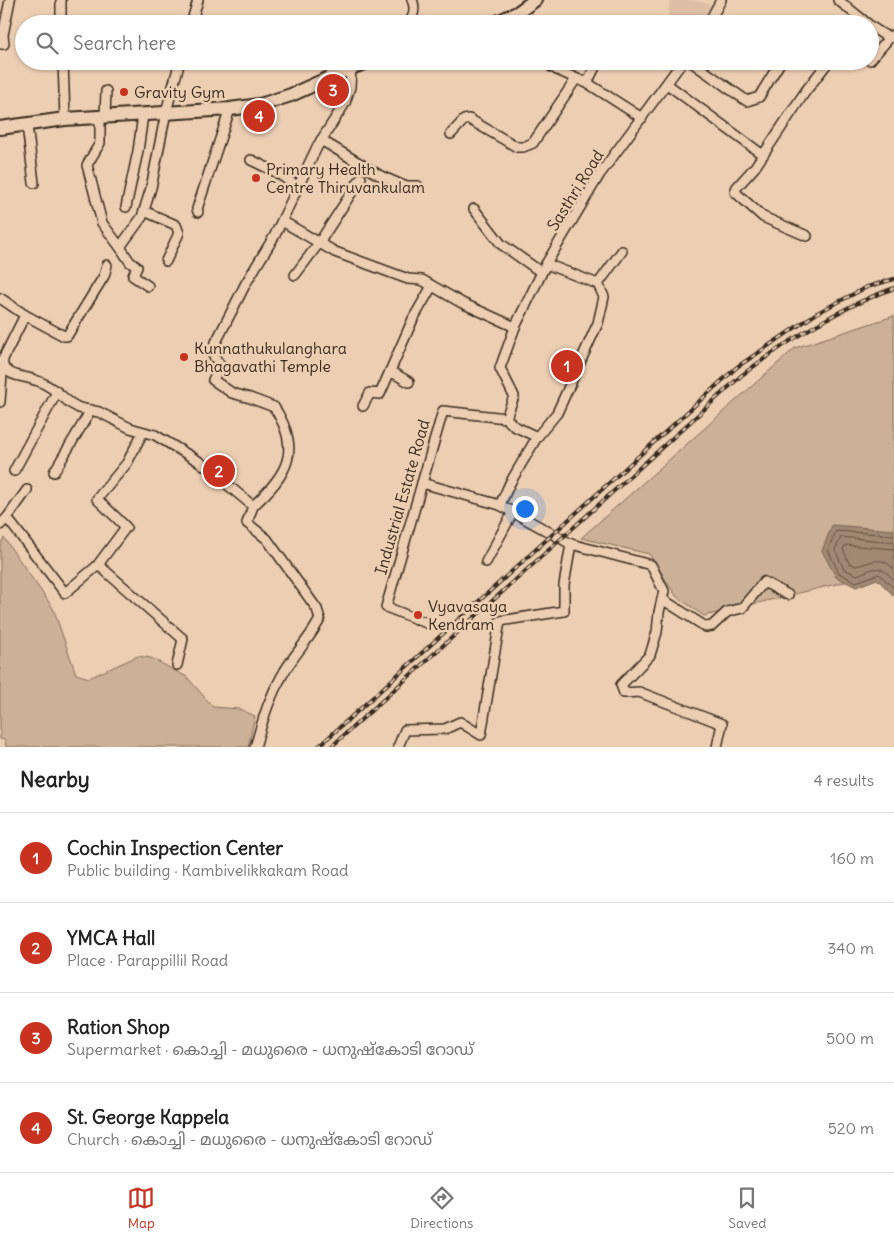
<!DOCTYPE html>
<html lang="en">
<head>
<meta charset="utf-8">
<style>
  :root { --surface:#fff; --page:#f2f2f2; --text:#222; --muted:#767676; --line:#e0e0e0; --accent:#c8321e }
  body { margin:0; font-family:Delius,"Noto Sans Malayalam",sans-serif; background:var(--page); color:var(--text) }
  .you { position:absolute; left:524px; top:508px; width:18px; height:18px; margin:-12px; border:4px solid #fff; border-radius:50%; background:#1a73e8; box-shadow:0 0 0 8px #1a73e833 }
  .badge { display:grid; place-items:center; width:32px; height:32px; border-radius:50%; background:var(--accent); color:#fff; font-size:16px; font-weight:700 }
  .pin { position:absolute; translate:-50% -50%; border:2px solid #fff; box-shadow:0 1px 5px #0006 }
  .list { margin:0; padding:0; list-style:none }
  h2 { display:flex; justify-content:space-between; align-items:center; height:65px; margin:0; padding:0 20px; font-size:21px }
  h2 small { font-size:16px; font-weight:400; color:var(--muted) }
  .list li { display:grid; grid-template-columns:32px 1fr auto; gap:15px; align-items:center; box-sizing:border-box; height:90px; padding:0 20px; border-top:1px solid var(--line) }
  .list b { display:block; font-size:19px; white-space:nowrap }
  .list p { margin:0; font-size:16px; white-space:nowrap; color:var(--muted) }
  .list em { font-size:16px; font-style:normal; color:var(--muted) }
  .icon { flex:none; width:28px; height:28px; fill:none; stroke:currentColor; stroke-width:2; stroke-linecap:round; stroke-linejoin:round }
  .map { position:relative; flex:none; width:894px; height:747px; overflow:hidden }
  .search { position:absolute; background:var(--surface); box-shadow:0 1px 4px #0004; left:15px; right:15px; top:15px; height:55px; display:flex; align-items:center; gap:12px; box-sizing:border-box; padding:0 18px; border-radius:28px; color:var(--muted); font-size:19px }
  .sheet { height:425px; background:var(--surface) }
  nav { display:flex; justify-content:space-around; align-items:center; box-sizing:border-box; height:70px; border-top:1px solid var(--line); background:var(--surface); font-size:14px; color:var(--muted) }
  nav a { display:grid; justify-items:center; gap:2px }
  nav .on { color:var(--accent) }
  .map>svg:first-child { display:block }
  .built { fill:#dcbfa4 }
  .green { fill:#ccb097; stroke:#846d5a }
  .water { fill:#a08873; stroke:#786251 }
  .lines { fill:none; stroke-linecap:round; stroke-linejoin:round }
  .shore { stroke:#635040; stroke-width:1 }
  .minor-casing { stroke:#3b2a1e; stroke-width:12 }
  .highway-casing { stroke:#3b2a1e; stroke-width:16 }
  .minor { stroke:#ecceb2; stroke-width:9 }
  .highway { stroke:#ecceb2; stroke-width:12 }
  .rail-casing { stroke:#3b2a1e; stroke-width:4 }
  .rail { stroke:#ecceb2; stroke-width:2; stroke-dasharray:5.5; stroke-linecap:butt }
  .poi-dot { fill:#c8321e; stroke:#ecceb2; stroke-width:2 }
  .labels { text-anchor:middle; dominant-baseline:central; stroke-width:5; stroke-linejoin:round; paint-order:stroke }
  .poi-label { font-size:16px; fill:#3b2a1e; stroke:#ecceb2; text-anchor:start }
  .street-label { font-size:16px; fill:#3b2a1e; stroke:#ecceb2 }
</style>
</head>
<body>
<div class="map">
<svg width="894" height="747" viewBox="0 0 894 747">
  <rect width="100%" height="100%" fill="#ecceb2"/>
  <filter id="ink" filterUnits="userSpaceOnUse"><feTurbulence type="fractalNoise" baseFrequency=".02" numOctaves="2"/><feDisplacementMap in="SourceGraphic" scale="10" xChannelSelector="R" yChannelSelector="G"/><feConvolveMatrix kernelMatrix="1 2 1 2 8 2 1 2 1" color-interpolation-filters="sRGB"/></filter>
  <g filter="url(#ink)">
    <!-- built -->
    <polygon class="built" points="670,0 691,0 716,5 705,23 668,18"/>
    <!-- green -->
    <g class="green">
      <polygon points="894,316 894,570 704,616 676,596 649,554 581,538 795,348"/>
      <polygon points="4,538 53,608 76,674 89,678 138,656 151,658 187,677 213,707 239,709 255,716 248,747 6,747 5,740 0,739 0,545"/>
    </g>
    <!-- water -->
    <polygon class="water" points="832,525 894,530 894,596 877,579 856,587 836,577 822,551"/>
    <g class="lines">
      <!-- shore -->
      <g class="shore">
        <polyline points="894,535 836,531 828,550 839,573 856,582 879,574 894,588"/>
        <path d="M894 542 841 537 835 550 844 569 857 575C876 568 878 563 894 580"/>
        <path d="M894 549 846 545 843 549 849 563 856 566C872 563 879 554 894 569"/>
      </g>
      <!-- minor casing -->
      <g class="minor-casing">
        <g id="minor">
          <polyline points="61,0 61,24"/>
          <polyline points="838,0 868,24"/>
          <polyline points="711,19 722,24"/>
          <polyline points="191,24 198,0"/>
          <path d="M409 24C413 17 416 7 412 0"/>
          <polyline points="708,24 721,0"/>
          <polyline points="870,26 884,35 891,37 894,34"/>
          <polyline points="0,44 4,44 3,35 10,0"/>
          <polyline points="870,60 890,37"/>
          <polyline points="63,61 65,119"/>
          <polyline points="542,61 557,70 589,84 642,118"/>
          <polyline points="690,61 747,101 759,97 781,61"/>
          <polyline points="587,83 598,61"/>
          <polyline points="667,84 763,155"/>
          <polyline points="100,117 100,143 87,165 102,223 120,247 142,217 151,188 166,112 180,61"/>
          <polyline points="105,117 106,91"/>
          <polyline points="27,125 34,183"/>
          <polyline points="451,134 464,120 469,119 517,147 523,147 533,143 576,79"/>
          <polyline points="321,140 379,175 404,186 418,186"/>
          <polyline points="251,160 276,172 298,187"/>
          <polyline points="126,207 138,151 143,115"/>
          <polyline points="474,209 501,244 541,272"/>
          <polyline points="144,211 176,225 179,233 166,261"/>
          <polyline points="198,212 197,209 230,109"/>
          <polyline points="282,221 335,252 408,279 422,280 462,303 515,327 500,368 514,396 506,418 514,426 537,437"/>
          <polyline points="807,236 763,217 735,192 737,187 755,167 805,92 829,61"/>
          <polyline points="120,247 130,262 137,267 133,276 148,286"/>
          <polyline points="546,264 598,284 604,297 598,323 557,413 537,437 510,483 500,505 571,544 651,565 664,591 659,612 657,632 650,655 621,685 624,693 639,692 722,724 717,747"/>
          <polyline points="295,275 319,243 361,178"/>
          <polyline points="598,284 622,251"/>
          <polyline points="0,298 25,315 3,359 0,402"/>
          <polyline points="25,315 64,336 67,336 104,276 107,265"/>
          <polyline points="515,327 546,264 600,174 683,61"/>
          <path d="M1 365C15 379 18 374 35 380 43 382 50 387 57 392"/>
          <polyline points="390,371 409,382"/>
          <polyline points="363,406 370,393 380,394 413,319 432,286"/>
          <path d="M14 471 57 392 70 403 79 408 99 412 130 428 155 435 200 462 253 506 247 523 267 539 317 609 320 619C310 639 294 654 283 674 268 699 263 720 255 747"/>
          <polyline points="54,472 91,410"/>
          <polyline points="422,483 500,505"/>
          <path d="M253 506C288 474 302 450 274 407L250 398 232 393 213 380 220 365 211 352 246 283 275 235 317 147 345 103 350 87 351 68"/>
          <polyline points="7,518 65,593 97,566 102,568 183,639 177,665"/>
          <polyline points="0,525 7,518 27,490"/>
          <polyline points="486,562 513,512"/>
          <polyline points="97,566 126,527 97,499 127,463 143,432"/>
          <polyline points="662,599 706,627 712,626 727,612 742,608 764,582 788,595"/>
          <polyline points="429,624 386,607 443,411 506,418"/>
          <polyline points="398,747 405,730 445,729 460,722 481,735 500,621 564,611 564,585 571,544"/>
        </g>
      </g>
      <!-- highway casing -->
      <g class="highway-casing">
        <g id="highway">
          <polyline points="493,24 517,13 535,0"/>
          <polyline points="0,128 65,119 230,109 260,105 291,95 351,68 370,61"/>
        </g>
      </g>
      <!-- minor -->
      <use href="#minor" class="minor"/>
      <!-- highway -->
      <use href="#highway" class="highway"/>
      <!-- rail casing -->
      <g class="rail-casing">
        <g id="rail">
          <polyline points="318,747 737,367 817,313 867,287 894,279"/>
          <path d="M331 747 742 375C790 339 837 309 894 288"/>
        </g>
      </g>
      <!-- rail -->
      <use href="#rail" class="rail"/>
    </g>
  </g>
  <!-- markers -->
  <g class="poi-dot">
    <circle cx="124" cy="92" r="5"/>
    <circle cx="256" cy="178" r="5"/>
    <circle cx="184" cy="357" r="5"/>
    <circle cx="418" cy="615" r="5"/>
  </g>
  <g class="labels">
    <!-- poi labels -->
    <g class="poi-label">
      <text x="134" y="92">Gravity Gym</text>
      <text x="266" y="169">Primary Health<tspan x="266" dy="18">Centre Thiruvankulam</tspan></text>
      <text x="194" y="348">Kunnathukulanghara<tspan x="194" dy="18">Bhagavathi Temple</tspan></text>
      <text x="428" y="606">Vyavasaya<tspan x="428" dy="18">Kendram</tspan></text>
    </g>
    <!-- street labels -->
    <g class="street-label">
      <text transform="translate(575 190) rotate(-58)">Sasthri Road</text>
      <text transform="translate(402 497) rotate(-74)">Industrial Estate Road</text>
    </g>
  </g>
</svg>
<div class="you"></div>
<div class="pin badge" style="left:567px;top:366px">1</div>
<div class="pin badge" style="left:219px;top:471px">2</div>
<div class="pin badge" style="left:333px;top:90px">3</div>
<div class="pin badge" style="left:259px;top:116px">4</div>
<div class="search"><svg class="icon" aria-label="search" viewBox="0 0 24 24"><circle cx="10" cy="10" r="6"/><path d="M15 15l6 6"/></svg>Search here</div>
</div>
<section class="sheet">
<h2>Nearby<small>4 results</small></h2>
<ul class="list">
<li><span class="badge">1</span><div><b>Cochin Inspection Center</b><p>Public building · Kambivelikkakam Road</p></div><em>160 m</em></li>
<li><span class="badge">2</span><div><b>YMCA Hall</b><p>Place · Parappillil Road</p></div><em>340 m</em></li>
<li><span class="badge">3</span><div><b>Ration Shop</b><p>Supermarket · കൊച്ചി - മധുരൈ - ധനുഷ്‌കോടി റോഡ്</p></div><em>500 m</em></li>
<li><span class="badge">4</span><div><b>St. George Kappela</b><p>Church · കൊച്ചി - മധുരൈ - ധനുഷ്‌കോടി റോഡ്</p></div><em>520 m</em></li>
</ul>
</section>
<nav>
<a class="on"><svg class="icon" aria-label="map" viewBox="0 0 24 24"><path d="M3 6l6-2 6 2 6-2v14l-6 2-6-2-6 2zM9 4v14M15 6v14"/></svg>Map</a>
<a><svg class="icon" aria-label="directions" viewBox="0 0 24 24"><path d="M12 3l9 9-9 9-9-9zM9 14v-3h6M13 9l2 2-2 2"/></svg>Directions</a>
<a><svg class="icon" aria-label="saved" viewBox="0 0 24 24"><path d="M7 4h10v16l-5-4-5 4z"/></svg>Saved</a>
</nav>
</body>
</html>
